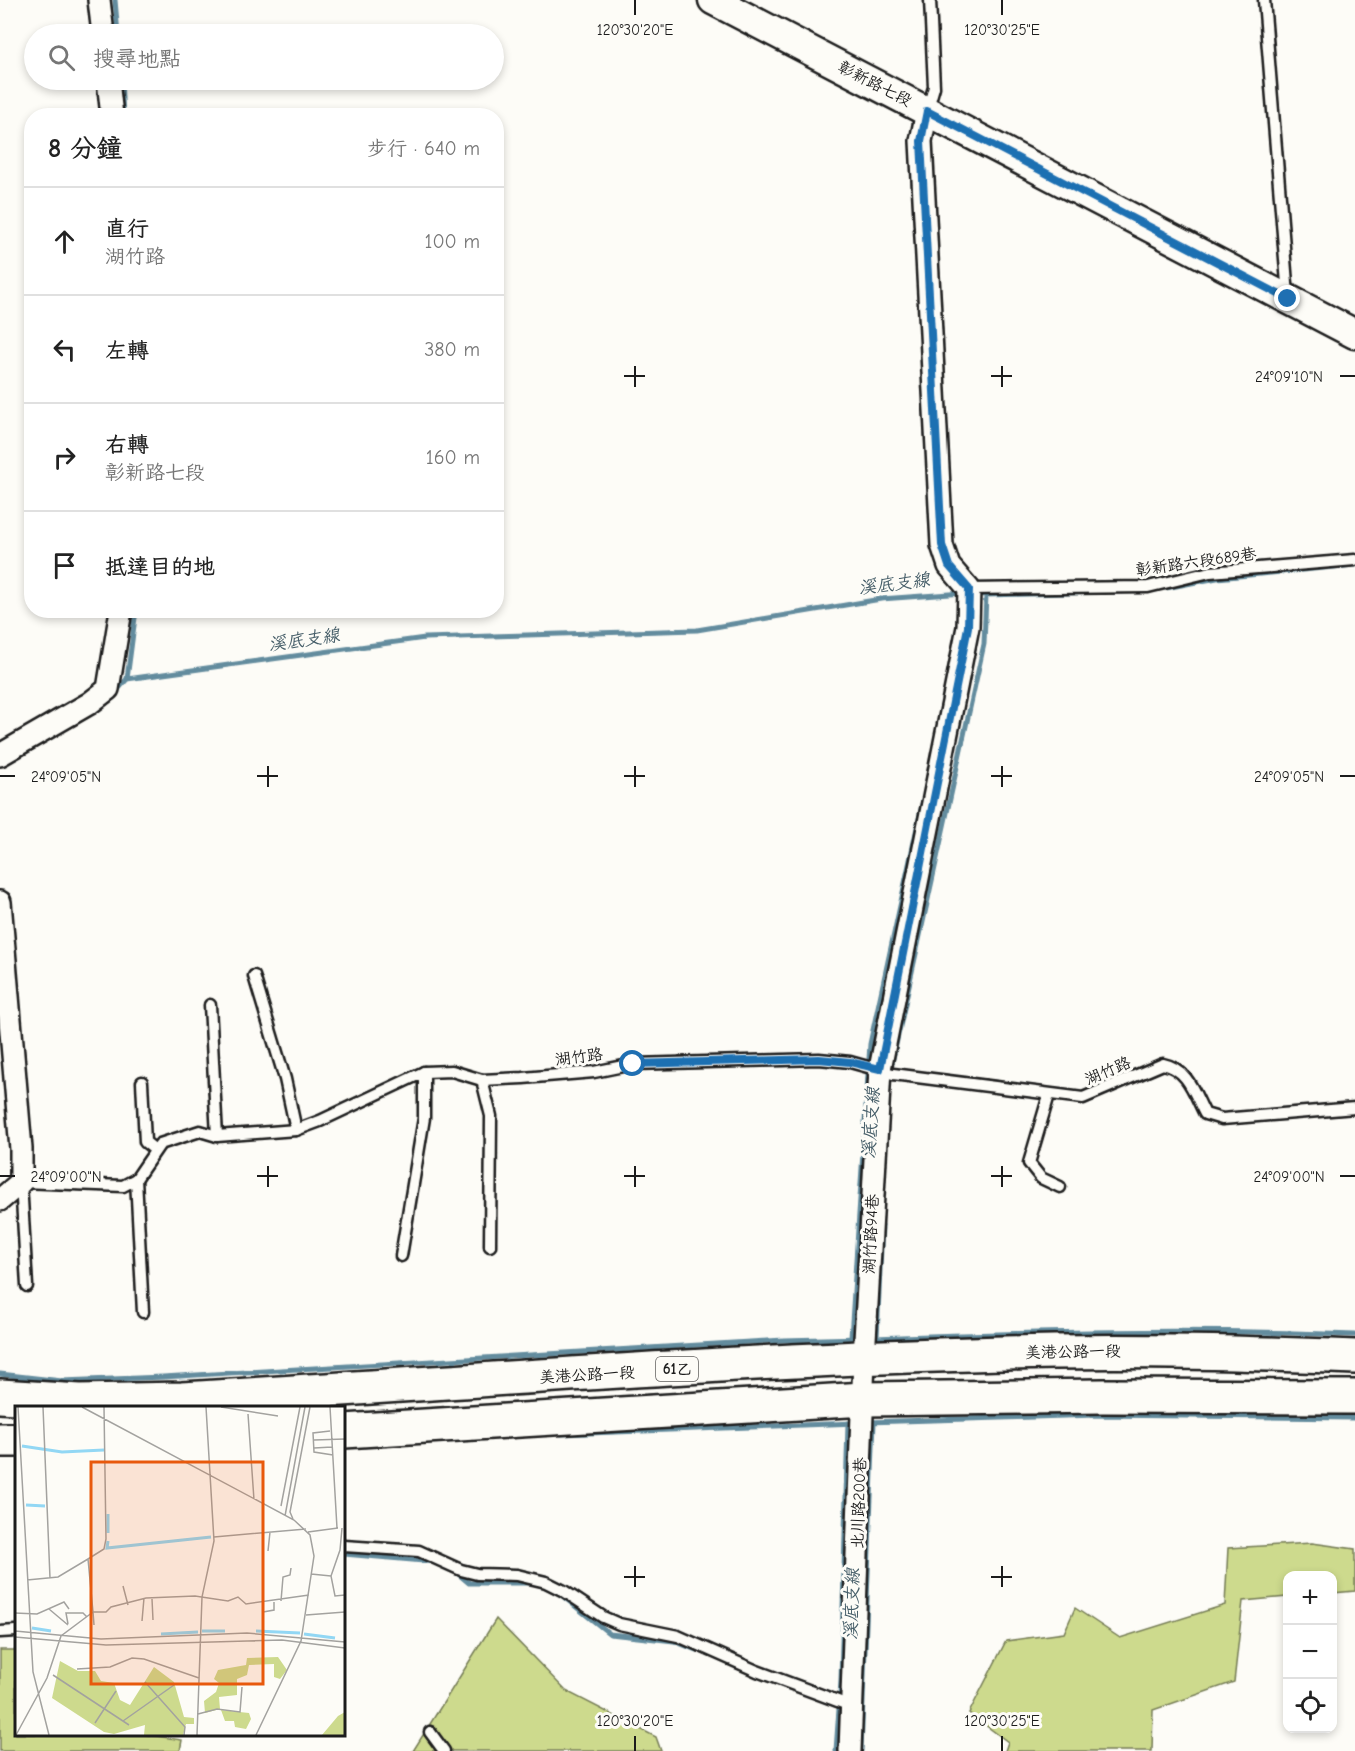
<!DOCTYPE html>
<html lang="zh-TW">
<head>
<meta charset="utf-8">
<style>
  :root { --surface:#fff; --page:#f6f6f6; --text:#222; --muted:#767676; --line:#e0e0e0 }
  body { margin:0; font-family:"Comic Neue","LXGW WenKai TC",sans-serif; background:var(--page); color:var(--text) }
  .controls { position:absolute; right:18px; bottom:18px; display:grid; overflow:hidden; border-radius:12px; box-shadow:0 3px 9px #0003 }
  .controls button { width:54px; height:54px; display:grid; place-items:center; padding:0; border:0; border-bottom:2px solid var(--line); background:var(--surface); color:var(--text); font:30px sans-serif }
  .stop { position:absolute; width:18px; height:18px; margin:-14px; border:4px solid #1f6fb2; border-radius:50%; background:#fff }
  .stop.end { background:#1f6fb2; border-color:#fff; box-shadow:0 2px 6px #0008 }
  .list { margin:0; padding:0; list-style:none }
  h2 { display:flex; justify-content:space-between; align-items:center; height:78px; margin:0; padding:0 24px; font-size:26px }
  h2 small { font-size:20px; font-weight:400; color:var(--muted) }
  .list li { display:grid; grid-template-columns:39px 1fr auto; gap:18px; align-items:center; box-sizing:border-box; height:108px; padding:0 24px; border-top:2px solid var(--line) }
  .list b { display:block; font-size:22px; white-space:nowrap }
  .list p { margin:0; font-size:20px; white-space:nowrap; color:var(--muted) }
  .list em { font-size:20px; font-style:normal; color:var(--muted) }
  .icon { flex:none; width:33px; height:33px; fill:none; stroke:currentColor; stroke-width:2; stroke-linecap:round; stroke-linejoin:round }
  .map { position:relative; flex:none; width:1355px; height:1751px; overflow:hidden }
  .search { position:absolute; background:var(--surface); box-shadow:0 3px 9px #0003; left:24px; top:24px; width:480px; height:66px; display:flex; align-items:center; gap:15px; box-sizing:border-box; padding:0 21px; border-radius:33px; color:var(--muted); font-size:22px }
  .panel { position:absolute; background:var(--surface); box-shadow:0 3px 9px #0003; left:24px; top:108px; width:480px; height:510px; border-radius:24px }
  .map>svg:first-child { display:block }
  .green { fill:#cdda8d; stroke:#747b54; stroke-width:1.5 }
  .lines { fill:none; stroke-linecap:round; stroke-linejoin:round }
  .stream { stroke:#638c9e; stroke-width:5 }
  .lane-casing { stroke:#1c1c1c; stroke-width:15 }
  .street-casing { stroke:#1c1c1c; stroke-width:26 }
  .secondary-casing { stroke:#1c1c1c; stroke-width:33 }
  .primary-casing { stroke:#1c1c1c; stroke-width:38 }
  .lane { stroke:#fdfcf7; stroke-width:10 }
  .street { stroke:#fdfcf7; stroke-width:21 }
  .secondary { stroke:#fdfcf7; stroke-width:28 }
  .primary { stroke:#fdfcf7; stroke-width:33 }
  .route { stroke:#1f6fb2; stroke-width:8 }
  .ticks { fill:none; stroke:#1c1c1c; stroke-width:2 }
  .labels { text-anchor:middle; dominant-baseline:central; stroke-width:6; stroke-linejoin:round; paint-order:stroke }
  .shield { fill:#fdfcf7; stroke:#605f5e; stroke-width:1.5 }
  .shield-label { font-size:15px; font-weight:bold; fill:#1c1c1c }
  .street-label { font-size:16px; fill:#1c1c1c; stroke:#fdfcf7 }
  .water-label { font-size:18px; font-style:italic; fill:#455d68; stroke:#fdfcf7 }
  .inset-river { fill:none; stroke:#92d7f4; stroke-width:3 }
  .inset-road { fill:none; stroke:#a3a29f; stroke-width:1.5 }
  .view { fill:#e8590c; fill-opacity:0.15; stroke:#e8590c; stroke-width:3 }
  .inset-edge { fill:none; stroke:#1c1c1c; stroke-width:3 }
  .ticks-label { font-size:15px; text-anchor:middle; fill:#1c1c1c; stroke:#fdfcf7; stroke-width:6; stroke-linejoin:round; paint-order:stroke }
</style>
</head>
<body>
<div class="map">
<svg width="1355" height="1751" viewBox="0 0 1355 1751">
  <rect width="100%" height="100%" fill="#fdfcf7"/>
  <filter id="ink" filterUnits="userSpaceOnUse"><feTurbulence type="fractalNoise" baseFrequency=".0167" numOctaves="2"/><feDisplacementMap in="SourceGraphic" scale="12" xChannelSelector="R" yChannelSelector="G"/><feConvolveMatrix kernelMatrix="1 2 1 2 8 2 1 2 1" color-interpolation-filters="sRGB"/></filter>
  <g filter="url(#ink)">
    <!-- green -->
    <g class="green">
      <polygon points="1312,1543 1355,1549 1355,1591 1333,1593 1332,1576 1288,1576 1287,1597 1243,1601 1234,1682 1153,1710 1152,1751 1005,1751 1008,1742 969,1713 1006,1641 1064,1633 1075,1608 1120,1638 1225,1605 1228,1548"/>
      <polygon points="496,1619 566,1691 656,1737 661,1751 413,1751"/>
      <polygon points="0,1650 16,1650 16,1734 144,1734 182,1740 180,1751 0,1751"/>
    </g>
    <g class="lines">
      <!-- stream -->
      <g class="stream">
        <polyline points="115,0 118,34"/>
        <polyline points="121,80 123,116"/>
        <polyline points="1166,588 1217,578 1355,565"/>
        <polyline points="986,595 1145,591"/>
        <polyline points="136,610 127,679 425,638 697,630 881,599 964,593"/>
        <polyline points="115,693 127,679"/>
        <polyline points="890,1072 984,644 986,595 973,594"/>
        <polyline points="877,1337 882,1225"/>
        <polyline points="851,1338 870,1044 923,800"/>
        <path d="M874 1338C1034 1332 1195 1328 1355 1335"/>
        <polyline points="0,1374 62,1381 163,1377 784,1340 862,1338"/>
        <polyline points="867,1422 1097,1415 1355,1418"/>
        <polyline points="561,1434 857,1423"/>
        <polyline points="344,1554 435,1562"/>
        <polyline points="456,1572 469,1583 535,1583"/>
        <polyline points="560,1594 610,1634 674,1641 696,1650"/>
        <polyline points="836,1751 841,1681 848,1423"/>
        <polyline points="861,1751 874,1422"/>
      </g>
      <!-- lane casing -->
      <g class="lane-casing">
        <g id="lane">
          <polyline points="1264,0 1288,296"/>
          <polyline points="927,111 934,87 930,0"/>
          <polyline points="969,589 1148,587 1210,572 1355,560"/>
          <polyline points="254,976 285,1079 296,1130"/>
          <polyline points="210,1005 217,1136"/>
          <polyline points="482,1080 491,1116 490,1246"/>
          <polyline points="142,1082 145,1142 155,1150"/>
          <polyline points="1049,1095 1029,1163 1041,1178 1060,1187"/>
          <polyline points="136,1179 143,1312"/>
          <polyline points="401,1256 424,1118 424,1072"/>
          <path d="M27 1286 21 1182 123 1186 136 1179 160 1144 200 1131 217 1136 296 1130 320 1121 424 1072 452 1071 482 1080 523 1078 594 1072 633 1064 819 1059 850 1062 893 1074 1083 1098 1163 1064C1188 1069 1194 1093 1205 1114L1222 1119 1355 1108"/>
          <polyline points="344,1546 419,1551 461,1570 477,1574 517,1575 546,1582 564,1591 603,1617 619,1624 678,1636 757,1671 851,1706"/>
          <polyline points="0,1632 16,1631"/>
          <polyline points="430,1732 444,1751"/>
        </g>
      </g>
      <!-- street casing -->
      <g class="street-casing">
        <g id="street">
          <polyline points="99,0 103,34"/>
          <polyline points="108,80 112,116"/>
          <polyline points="0,755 90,703 108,689 121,610"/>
          <polyline points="0,902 21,1149 21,1182 0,1200"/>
          <polyline points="850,1751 864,1358 880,1069 968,627 969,589 949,566 942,545 921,141 927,111"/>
        </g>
      </g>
      <!-- secondary casing -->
      <g class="secondary-casing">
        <polyline id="secondary" points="713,0 1355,334"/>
      </g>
      <!-- primary casing -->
      <g class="primary-casing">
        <g id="primary">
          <path d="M0 1396 80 1401 182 1399C473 1382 763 1357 1054 1352 1155 1350 1255 1353 1355 1357"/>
          <polyline points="344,1431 864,1399 1103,1396 1355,1397"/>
          <polyline points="0,1440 16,1440"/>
        </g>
      </g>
      <!-- lane -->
      <use href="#lane" class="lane"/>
      <!-- street -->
      <use href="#street" class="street"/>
      <!-- secondary -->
      <use href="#secondary" class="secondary"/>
      <!-- primary -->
      <use href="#primary" class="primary"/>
    </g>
  </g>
  <g class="lines" filter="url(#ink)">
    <!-- route -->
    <polyline class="route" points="633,1064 819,1059 850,1062 880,1069 968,627 969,589 949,566 942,545 921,141 927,111 1288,299"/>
  </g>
  <!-- ticks -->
  <path class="ticks" d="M635 0V15M1002 0V15M635 366V387M1002 366V387M624 376H645M991 376H1012M1340 376H1355M268 766V787M635 766V787M1002 766V787M0 776H15M257 776H278M624 776H645M991 776H1012M1340 776H1355M268 1166V1187M635 1166V1187M1002 1166V1187M0 1176H15M257 1176H278M624 1176H645M991 1176H1012M1340 1176H1355M635 1566V1587M1002 1566V1587M624 1577H645M991 1577H1012M635 1736V1751M1002 1736V1751"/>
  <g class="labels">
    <!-- shield labels -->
    <rect class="shield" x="656" y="1357" width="42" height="24" rx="4.5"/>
    <g class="shield-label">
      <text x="677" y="1369">61乙</text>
    </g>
    <!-- street labels -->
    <g class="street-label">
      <text transform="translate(875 84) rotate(27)">彰新路七段</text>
      <text transform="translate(1196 562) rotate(-8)">彰新路六段689巷</text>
      <text transform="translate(579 1057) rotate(-7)">湖竹路</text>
      <text transform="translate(1108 1071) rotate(-23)">湖竹路</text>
      <text transform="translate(871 1234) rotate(-87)">湖竹路94巷</text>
      <text transform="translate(1073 1352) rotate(-1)">美港公路一段</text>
      <text transform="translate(587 1375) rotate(-3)">美港公路一段</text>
      <text transform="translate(859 1503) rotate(-88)">北川路200巷</text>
    </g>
    <!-- water labels -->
    <g class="water-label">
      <text transform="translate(894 584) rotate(-7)">溪底支線</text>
      <text transform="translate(304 640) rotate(-8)">溪底支線</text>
      <text transform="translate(871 1123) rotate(-86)">溪底支線</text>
      <text transform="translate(852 1604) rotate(-88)">溪底支線</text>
    </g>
  </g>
  <!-- overview -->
  <g transform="translate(15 1406)">
    <rect width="330" height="330" fill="#fdfcf7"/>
    <path d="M263 251 272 264 265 273 259 271V258L234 259 232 269 222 273V289L204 291 205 303 190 307 189 295 201 286 204 277 199 273 203 264 231 259 232 252ZM45 255 63 265H80L86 275 99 277 105 294 115 299 139 261 159 276 169 311 179 312V318H171L168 329H129L130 319 99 328 89 326 37 292ZM206 304 234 307 236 313 231 323 220 321 219 315H210ZM330 306V329H307L323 310Z" fill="#cdda8d"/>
    <path class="inset-river" d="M7 40 47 46 89 44M11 99 30 100M93 108V127M93 135 92 142 196 131M17 222 36 225M187 225H210M241 225 285 227M146 228 183 226M289 228 320 232"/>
    <path class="inset-road" d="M3 1 18 266 34 329M28 1 35 172M67 1 279 114 295 129 299 150 286 235 241 329M206 1 263 10M315 1 322 122M233 8 239 94M315 25 298 27 299 46 318 49M299 34 330 33M299 42 317 41M266 100 285 1M270 110 290 1M278 113 275 106 295 1M327 122 325 144 316 170 320 190 330 189M293 126 323 122M199 131 291 123M253 145 255 126M296 168 316 170M12 174 43 171 73 153M108 180 113 199M137 193 138 214M266 195 268 171 275 169 276 162M34 203 53 219M248 206 259 204V196M0 207 22 208 49 196 54 203M291 209 330 206M127 215 129 192M53 218 51 207H68L72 211M79 219 78 206H91L96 201 131 192 180 190 213 195 223 191 231 198 294 189M0 225 86 233 232 227 330 236M0 231 91 239 267 234 330 242M62 263 95 261 117 252 129 253 184 272M38 269 114 319M130 276 170 321 169 329M183 308 202 303 225 306 227 281M108 315 159 279M80 317 101 285M1 329 32 272 46 230 78 206 73 153 89 143 91 133 89 1M182 329 187 191 199 135 191 1"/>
    <path class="view" d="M76 56H248V278H76Z"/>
    <rect width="330" height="330" class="inset-edge"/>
  </g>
  <g class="ticks-label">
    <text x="635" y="35">120°30'20"E</text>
    <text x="1002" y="35">120°30'25"E</text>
    <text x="1289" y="382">24°09'10"N</text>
    <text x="66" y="782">24°09'05"N</text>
    <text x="1289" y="782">24°09'05"N</text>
    <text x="66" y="1182">24°09'00"N</text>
    <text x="1289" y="1182">24°09'00"N</text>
    <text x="635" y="1726">120°30'20"E</text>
    <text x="1002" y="1726">120°30'25"E</text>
  </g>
</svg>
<div class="controls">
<button>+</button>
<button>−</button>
<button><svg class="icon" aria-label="locate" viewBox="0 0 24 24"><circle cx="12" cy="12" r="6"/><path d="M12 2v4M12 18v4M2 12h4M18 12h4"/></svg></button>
</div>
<div class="stop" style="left:633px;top:1064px"></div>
<div class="stop end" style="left:1288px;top:299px"></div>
<div class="search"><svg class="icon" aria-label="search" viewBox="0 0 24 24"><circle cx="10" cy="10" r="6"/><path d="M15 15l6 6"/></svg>搜尋地點</div>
<section class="panel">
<h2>8 分鐘<small>步行 · 640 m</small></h2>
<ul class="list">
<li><svg class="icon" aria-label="ahead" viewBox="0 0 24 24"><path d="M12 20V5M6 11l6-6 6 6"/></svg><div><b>直行</b><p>湖竹路</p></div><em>100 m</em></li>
<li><svg class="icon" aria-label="left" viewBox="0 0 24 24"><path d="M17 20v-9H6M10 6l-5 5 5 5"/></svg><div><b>左轉</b></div><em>380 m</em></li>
<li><svg class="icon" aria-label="right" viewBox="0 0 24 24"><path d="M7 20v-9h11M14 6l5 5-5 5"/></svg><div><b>右轉</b><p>彰新路七段</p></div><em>160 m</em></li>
<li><svg class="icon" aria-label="arrive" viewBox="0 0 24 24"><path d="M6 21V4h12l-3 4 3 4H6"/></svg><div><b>抵達目的地</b></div></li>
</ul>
</section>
</div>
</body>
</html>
